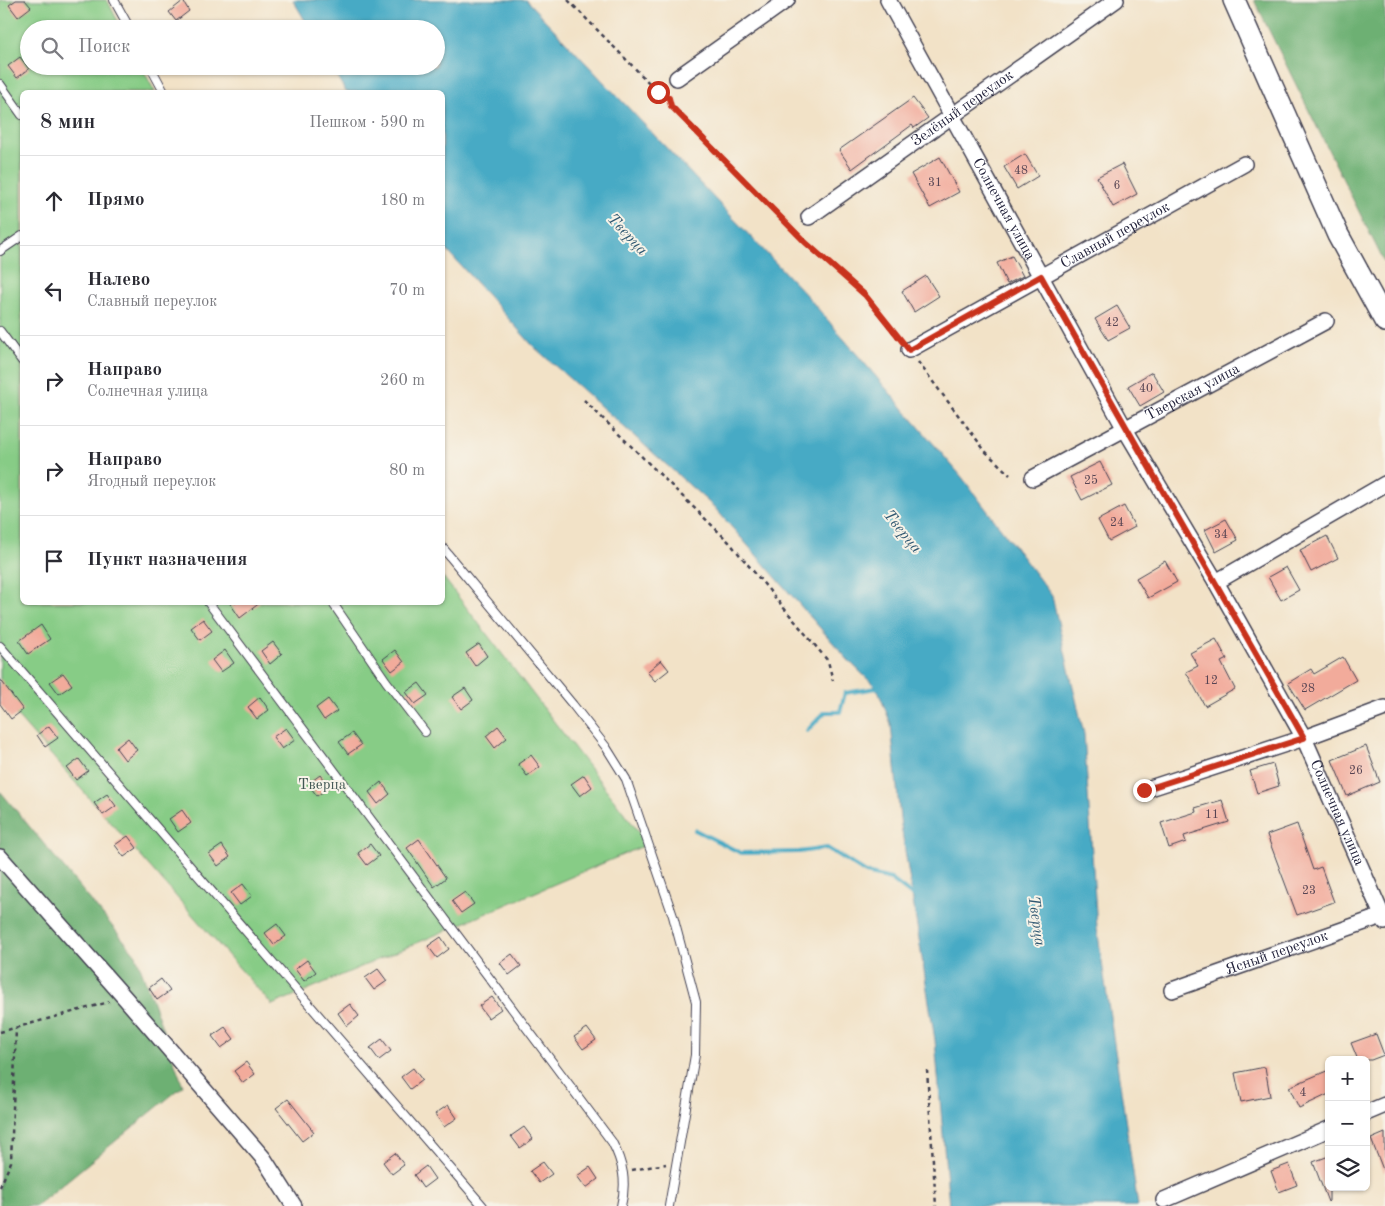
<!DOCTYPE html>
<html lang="ru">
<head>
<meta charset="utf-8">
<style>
  :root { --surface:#fff; --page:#f7f7f7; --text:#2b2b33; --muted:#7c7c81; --line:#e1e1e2 }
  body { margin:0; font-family:"Old Standard TT",serif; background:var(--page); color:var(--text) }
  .controls { position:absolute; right:15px; bottom:15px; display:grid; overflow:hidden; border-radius:8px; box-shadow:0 1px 4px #0004 }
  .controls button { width:45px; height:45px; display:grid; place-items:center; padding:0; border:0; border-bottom:1px solid var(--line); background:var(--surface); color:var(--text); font:25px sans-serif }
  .stop { position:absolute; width:15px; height:15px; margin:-11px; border:4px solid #c8321e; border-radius:50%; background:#fff }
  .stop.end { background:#c8321e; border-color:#fff; box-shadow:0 1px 5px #0008 }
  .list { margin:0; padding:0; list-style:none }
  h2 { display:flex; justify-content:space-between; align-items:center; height:65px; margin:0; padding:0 20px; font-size:21px }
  h2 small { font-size:16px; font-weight:400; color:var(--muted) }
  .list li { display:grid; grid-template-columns:32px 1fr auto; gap:15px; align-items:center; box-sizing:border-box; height:90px; padding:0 20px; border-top:1px solid var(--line) }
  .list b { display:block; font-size:19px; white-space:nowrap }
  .list p { margin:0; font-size:16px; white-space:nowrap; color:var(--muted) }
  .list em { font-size:16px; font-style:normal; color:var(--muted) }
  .icon { flex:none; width:28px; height:28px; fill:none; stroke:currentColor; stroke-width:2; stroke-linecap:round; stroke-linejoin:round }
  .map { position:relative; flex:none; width:1385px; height:1206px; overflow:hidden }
  .search { position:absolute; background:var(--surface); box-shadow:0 1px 4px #0004; left:20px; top:20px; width:425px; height:55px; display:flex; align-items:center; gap:12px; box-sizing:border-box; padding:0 18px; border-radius:28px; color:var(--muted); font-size:19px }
  .panel { position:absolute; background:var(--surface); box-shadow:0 1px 4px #0004; left:20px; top:90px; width:425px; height:515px; border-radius:8px }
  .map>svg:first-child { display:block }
  .green { fill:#87cc86; stroke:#547760 }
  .forest { fill:#6db073; stroke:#486957 }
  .water { fill:#46aac5; stroke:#346680 }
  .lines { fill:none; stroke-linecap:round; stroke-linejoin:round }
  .stream { stroke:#46aac5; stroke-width:4 }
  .building { fill:#f2ab9b }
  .lane-casing { stroke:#413f50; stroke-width:10 }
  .street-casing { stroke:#413f50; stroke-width:18 }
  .secondary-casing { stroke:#413f50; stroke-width:24 }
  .path { stroke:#413f50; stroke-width:2.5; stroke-dasharray:4 4; stroke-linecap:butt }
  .lane { stroke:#fff; stroke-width:8 }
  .street { stroke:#fff; stroke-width:15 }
  .secondary { stroke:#fff; stroke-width:21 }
  .route { stroke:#c8321e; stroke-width:6 }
  .labels { text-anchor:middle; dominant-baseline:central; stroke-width:4; stroke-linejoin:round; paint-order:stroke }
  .number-label { font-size:12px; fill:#564453 }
  .street-label { font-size:15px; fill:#22223b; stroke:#f7f3e8 }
  .park-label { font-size:15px; fill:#405552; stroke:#f7f3e8 }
  .water-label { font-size:16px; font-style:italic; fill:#305872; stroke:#f7f3e8 }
</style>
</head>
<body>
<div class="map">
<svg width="1385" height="1206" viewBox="0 0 1385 1206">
  <rect width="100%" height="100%" fill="#f7f3e8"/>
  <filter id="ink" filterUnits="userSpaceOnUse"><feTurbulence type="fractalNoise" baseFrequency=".02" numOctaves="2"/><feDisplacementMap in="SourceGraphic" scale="10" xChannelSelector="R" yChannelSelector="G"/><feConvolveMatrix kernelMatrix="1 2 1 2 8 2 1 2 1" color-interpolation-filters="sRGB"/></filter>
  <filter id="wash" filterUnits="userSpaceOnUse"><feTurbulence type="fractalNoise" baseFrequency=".0096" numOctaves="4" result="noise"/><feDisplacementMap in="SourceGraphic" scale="20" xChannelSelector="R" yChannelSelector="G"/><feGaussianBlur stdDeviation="1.12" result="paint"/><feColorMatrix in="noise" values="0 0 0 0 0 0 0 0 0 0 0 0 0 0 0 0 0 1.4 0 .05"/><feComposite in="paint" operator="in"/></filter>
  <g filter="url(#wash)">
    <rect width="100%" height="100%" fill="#f2e2c7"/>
    <!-- green -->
    <polygon class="green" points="0,0 107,0 122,29 29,29 29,66 141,66 155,92 22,92 22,602 442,602 443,577 648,844 272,1005 0,697"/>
    <!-- forest -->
    <g class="forest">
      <polygon points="1254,0 1385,0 1385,264"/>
      <polygon points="0,791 136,955 183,1086 36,1206 0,1206"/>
    </g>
    <!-- water -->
    <polygon class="water" points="293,0 526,0 808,297 961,476 1052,596 1084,734 1097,928 1138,1206 949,1206 935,1040 900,819 891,724 877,688 849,661 714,507 534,347 443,246 442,92 346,92 331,66 436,66 436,29 310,29"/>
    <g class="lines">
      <!-- stream -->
      <g class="stream">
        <polyline points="807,731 825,712 840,712 845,693 877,688 881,686"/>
        <polyline points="695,830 741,853 799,852 827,848 866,873 891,879 913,896 918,897"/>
      </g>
    </g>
    <g id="blocks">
      <!-- building -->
      <g class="building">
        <polygon points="16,0 25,0 31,7 18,17 9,5"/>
        <polygon points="183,1 189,11 176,21 169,12"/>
        <polygon points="20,57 29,69 17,78 8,66"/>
        <polygon points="913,98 928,118 914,128 912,125 852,169 839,150"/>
        <polygon points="1025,154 1038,176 1017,189 1004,167"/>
        <polygon points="940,157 959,192 930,208 911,174"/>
        <polygon points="1122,164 1137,194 1113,207 1097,177"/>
        <polygon points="1012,256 1023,276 1007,284 997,263"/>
        <polygon points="926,276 939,296 914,312 902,291"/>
        <polygon points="1117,306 1130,328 1108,340 1095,319"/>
        <polygon points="1152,372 1164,392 1140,406 1128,386"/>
        <polygon points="1100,462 1112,485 1082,500 1070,477"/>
        <polygon points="1124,506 1135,527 1109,541 1098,520"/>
        <polygon points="1226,519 1238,540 1216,552 1205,530"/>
        <polygon points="1327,536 1338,558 1311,572 1300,550"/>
        <polygon points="1165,561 1177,582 1148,598 1136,578"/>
        <polygon points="1286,567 1299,590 1281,600 1268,577"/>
        <polygon points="229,602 261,602 240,618"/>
        <polygon points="203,619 212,631 200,640 191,628"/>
        <polygon points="41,625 50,639 28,654 19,641"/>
        <polygon points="1216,639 1227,659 1221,662 1235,689 1205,706 1186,672 1198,666 1190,653"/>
        <polygon points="273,642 282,654 270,664 261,651"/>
        <polygon points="479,644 487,656 475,666 466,653"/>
        <polygon points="225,650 234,663 221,672 212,660"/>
        <polygon points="395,650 404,662 392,671 383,659"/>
        <polygon points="1343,657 1356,680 1305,710 1288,683 1311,669 1314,674"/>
        <polygon points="661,660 669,670 655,681 647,672"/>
        <polygon points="63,673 72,685 59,694 50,682"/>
        <polygon points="0,679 23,710 11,719 0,704"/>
        <polygon points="419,683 428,695 415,704 406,692"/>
        <polygon points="465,688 473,700 461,709 452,697"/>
        <polygon points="260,697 269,710 257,719 248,707"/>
        <polygon points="328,699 337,711 324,720 316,708"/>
        <polygon points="49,726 58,738 45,747 37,735"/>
        <polygon points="498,726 507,738 495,748 486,736"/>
        <polygon points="286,728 295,740 282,749 273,737"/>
        <polygon points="352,733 361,745 348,754 339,742"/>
        <polygon points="128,738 137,750 125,760 116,748"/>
        <polygon points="1366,746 1380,782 1347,796 1332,760"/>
        <polygon points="531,755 540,767 527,776 518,764"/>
        <polygon points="79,759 88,771 76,780 67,768"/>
        <polygon points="1273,764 1279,786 1257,793 1250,771"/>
        <polygon points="320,775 329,787 317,796 308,784"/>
        <polygon points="584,775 592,787 580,796 571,784"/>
        <polygon points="381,782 390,794 378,804 369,792"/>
        <polygon points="107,794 116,806 103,815 94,803"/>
        <polygon points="1222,800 1229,822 1184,836 1186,842 1169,848 1161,823 1196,812 1195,808"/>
        <polygon points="182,810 191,823 178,832 169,819"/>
        <polygon points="1297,824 1313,870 1321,867 1334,902 1297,915 1267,835"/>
        <polygon points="128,836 137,848 124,857 115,845"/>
        <polygon points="419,839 446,878 434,887 407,848"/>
        <polygon points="370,844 379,856 367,865 358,853"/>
        <polygon points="222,845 230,857 218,866 209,854"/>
        <polygon points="243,884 252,896 240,905 231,893"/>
        <polygon points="465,892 474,904 461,913 452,901"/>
        <polygon points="277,924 286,936 274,945 265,933"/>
        <polygon points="441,937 449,949 437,958 428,946"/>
        <polygon points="512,954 521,966 509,975 500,963"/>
        <polygon points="307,960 316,972 304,981 295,969"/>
        <polygon points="378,969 387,981 374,990 365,978"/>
        <polygon points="161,979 170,991 157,1000 149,988"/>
        <polygon points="492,997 501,1009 488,1018 479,1006"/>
        <polygon points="350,1004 359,1016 347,1026 338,1013"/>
        <polygon points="225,1027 234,1039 221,1048 212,1036"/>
        <polygon points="587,1028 596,1040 583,1049 574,1037"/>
        <polygon points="1376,1034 1384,1055 1371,1060 1358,1060 1351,1043"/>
        <polygon points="382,1039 391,1051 379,1060 370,1048"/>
        <polygon points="246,1062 255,1074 243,1083 234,1071"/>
        <polygon points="1265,1067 1270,1096 1241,1102 1235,1073"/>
        <polygon points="413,1068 422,1080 410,1089 401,1077"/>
        <polygon points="1329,1070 1329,1094 1299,1108 1289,1087"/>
        <polygon points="288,1099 314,1132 302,1141 276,1108"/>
        <polygon points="448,1105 457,1118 444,1127 435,1114"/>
        <polygon points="524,1127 533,1139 520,1148 511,1136"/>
        <polygon points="1385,1133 1385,1172 1384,1172 1371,1139"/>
        <polygon points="395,1153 404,1165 392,1174 383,1162"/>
        <polygon points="1329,1156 1329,1201 1328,1202 1313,1162"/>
        <polygon points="543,1162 552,1174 539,1183 530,1171"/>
        <polygon points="1289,1164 1297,1185 1279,1192 1271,1171"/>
        <polygon points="426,1166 435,1179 423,1188 414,1175"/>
        <polygon points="590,1167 598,1179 586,1188 577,1176"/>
      </g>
    </g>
  </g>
  <g filter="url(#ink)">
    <use href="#blocks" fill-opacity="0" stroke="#413f50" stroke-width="1"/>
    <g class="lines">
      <!-- lane casing -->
      <g class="lane-casing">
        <g id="lane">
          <polyline points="114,0 130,29"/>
          <polyline points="150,66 164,92"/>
          <polyline points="0,84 22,115"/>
          <polyline points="0,251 22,236"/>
          <polyline points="0,331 22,361"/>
          <polyline points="442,547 573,705 606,747 626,779 673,916 696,1002 695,1055 669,1206"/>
          <path d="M208 602 612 1142C623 1163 627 1182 621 1206"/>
          <polyline points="332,602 386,681 425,732"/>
          <polyline points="0,646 483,1206"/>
        </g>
      </g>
      <!-- street casing -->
      <g class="street-casing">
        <g id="street">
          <path id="s1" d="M888 0 1125 429 1216 582 1304 738 1385 922"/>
          <polyline points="677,78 787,0"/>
          <path id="s2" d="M809 217 1116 0"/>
          <path id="s3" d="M909 350 1244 164"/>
          <path id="s4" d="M1033 478 1326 321"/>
          <polyline points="1216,582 1385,484"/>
          <polyline points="1144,790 1304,738 1385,708"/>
          <polyline points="0,857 125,998 264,1159 294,1206"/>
          <path id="s5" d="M1172 990 1382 916"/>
          <polyline points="1366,1113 1385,1105"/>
          <polyline points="1164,1200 1329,1129"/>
        </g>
      </g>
      <!-- secondary casing -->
      <g class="secondary-casing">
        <polyline id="secondary" points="1234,0 1338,235 1385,321"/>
      </g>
      <!-- path -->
      <g class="path">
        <polyline points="568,0 658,92 669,98 671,105 805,242 865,295 900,340"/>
        <polyline points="918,362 986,452 1010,475"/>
        <polyline points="584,400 729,542 828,661 833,681"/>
        <polyline points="0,1032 109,1002"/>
        <polyline points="927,1070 936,1206"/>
        <polyline points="632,1170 666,1164"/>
        <polyline points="0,1187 11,1162 16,1028"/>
      </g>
      <!-- lane -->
      <use href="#lane" class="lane"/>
      <!-- street -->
      <use href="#street" class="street"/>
      <!-- secondary -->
      <use href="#secondary" class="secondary"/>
    </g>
  </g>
  <g class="lines" filter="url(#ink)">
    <!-- route -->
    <path class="route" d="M658 92 669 98 671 106 805 242 865 295 909 350 1041 276C1127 431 1217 584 1304 738L1144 790"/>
  </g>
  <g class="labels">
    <!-- number labels -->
    <g class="number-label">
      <text x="1021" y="171">48</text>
      <text x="935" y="183">31</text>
      <text x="1117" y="186">6</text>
      <text x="1112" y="323">42</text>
      <text x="1146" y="389">40</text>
      <text x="1091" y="481">25</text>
      <text x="1117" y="523">24</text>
      <text x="1221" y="535">34</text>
      <text x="1211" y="681">12</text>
      <text x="1308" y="689">28</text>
      <text x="1356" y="771">26</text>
      <text x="1212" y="815">11</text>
      <text x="1309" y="891">23</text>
      <text x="1303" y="1093">4</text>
    </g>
    <!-- street labels -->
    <g class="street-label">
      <text stroke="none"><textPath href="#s2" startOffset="188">Зелёный переулок</textPath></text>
      <text stroke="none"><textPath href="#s1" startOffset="239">Солнечная улица</textPath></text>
      <text stroke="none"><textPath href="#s3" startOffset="236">Славный переулок</textPath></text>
      <text stroke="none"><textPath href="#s4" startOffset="181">Тверская улица</textPath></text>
      <text stroke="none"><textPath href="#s1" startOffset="929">Солнечная улица</textPath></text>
      <text stroke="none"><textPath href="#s5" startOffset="111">Ясный переулок</textPath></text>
    </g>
    <!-- park labels -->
    <g class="park-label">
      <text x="322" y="785">Тверца</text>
    </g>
    <!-- water labels -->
    <g class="water-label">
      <text transform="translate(627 235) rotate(47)">Тверца</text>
      <text transform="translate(902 532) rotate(51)">Тверца</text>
      <text transform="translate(1036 921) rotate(82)">Тверца</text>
    </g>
  </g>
</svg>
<div class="controls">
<button>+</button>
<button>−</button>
<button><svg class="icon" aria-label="layers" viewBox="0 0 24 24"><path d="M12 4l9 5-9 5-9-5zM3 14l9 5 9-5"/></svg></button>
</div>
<div class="stop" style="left:658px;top:92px"></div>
<div class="stop end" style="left:1144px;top:790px"></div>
<div class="search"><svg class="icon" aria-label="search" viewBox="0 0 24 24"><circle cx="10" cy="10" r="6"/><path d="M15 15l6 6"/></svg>Поиск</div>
<section class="panel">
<h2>8 мин<small>Пешком · 590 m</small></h2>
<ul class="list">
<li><svg class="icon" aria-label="ahead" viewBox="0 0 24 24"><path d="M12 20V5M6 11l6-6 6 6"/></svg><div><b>Прямо</b></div><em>180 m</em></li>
<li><svg class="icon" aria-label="left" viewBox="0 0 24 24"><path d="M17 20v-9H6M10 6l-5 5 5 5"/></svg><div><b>Налево</b><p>Славный переулок</p></div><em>70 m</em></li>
<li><svg class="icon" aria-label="right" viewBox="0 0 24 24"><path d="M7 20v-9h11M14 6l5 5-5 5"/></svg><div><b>Направо</b><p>Солнечная улица</p></div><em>260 m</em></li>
<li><svg class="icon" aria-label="right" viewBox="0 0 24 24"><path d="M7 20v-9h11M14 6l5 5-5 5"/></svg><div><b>Направо</b><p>Ягодный переулок</p></div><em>80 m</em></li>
<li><svg class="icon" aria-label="arrive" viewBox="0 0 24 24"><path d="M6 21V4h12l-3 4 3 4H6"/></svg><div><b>Пункт назначения</b></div></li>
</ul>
</section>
</div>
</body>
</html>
